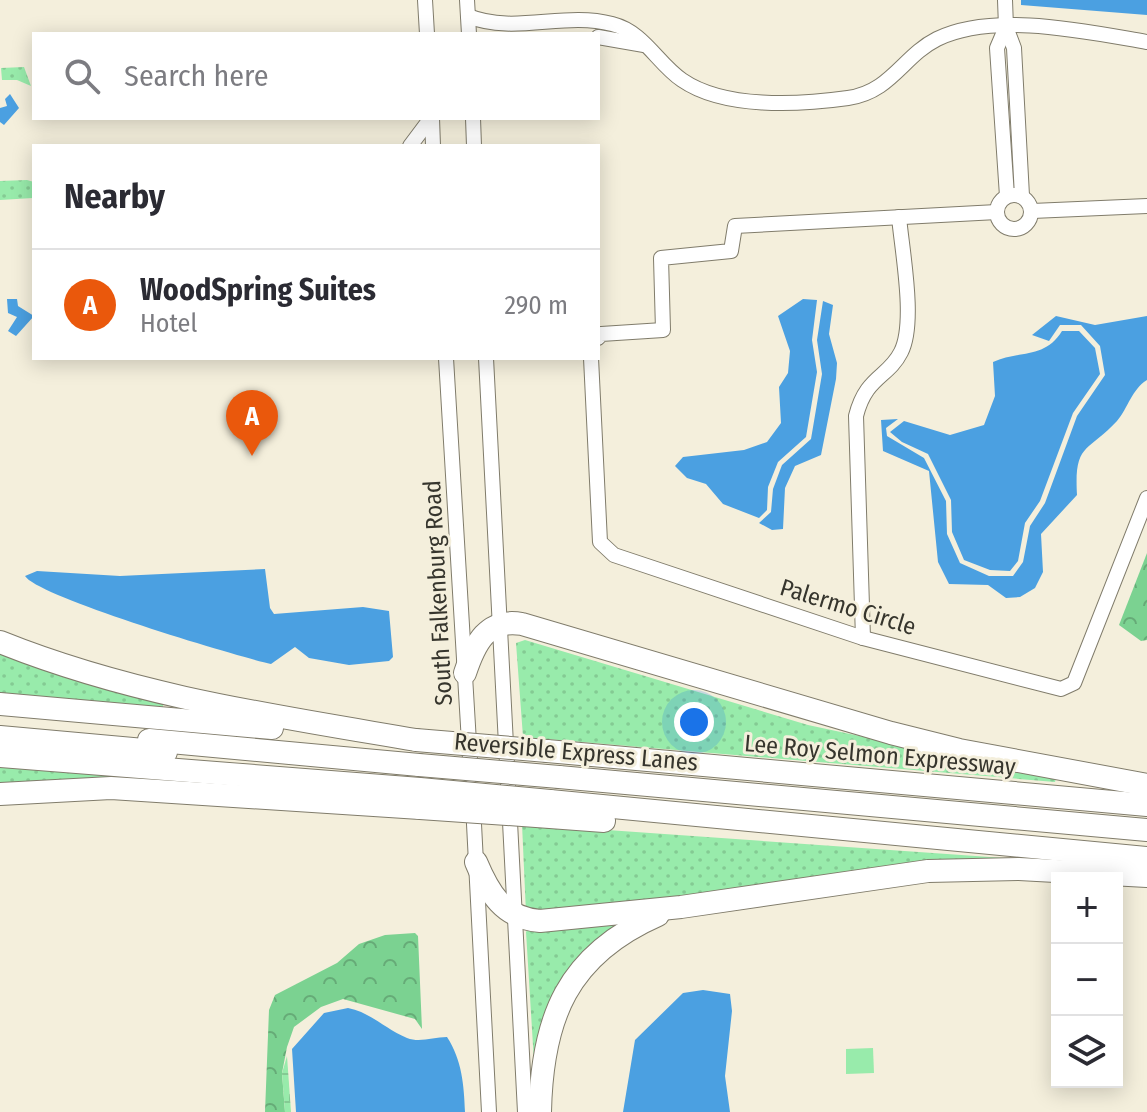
<!DOCTYPE html>
<html lang="en">
<head>
<meta charset="utf-8">
<style>
  :root { --surface:#fff; --page:#f2f2f3; --text:#2b2b33; --muted:#7c7c81; --line:#e1e1e2; --accent:#ea580c }
  body { margin:0; font-family:"Fira Sans Condensed",sans-serif; background:var(--page); color:var(--text) }
  .controls { position:absolute; right:24px; bottom:24px; display:grid; overflow:hidden; border-radius:0px; box-shadow:0 4px 20px #0003 }
  .controls button { width:72px; height:72px; display:grid; place-items:center; padding:0; border:0; border-bottom:2px solid var(--line); background:var(--surface); color:var(--text); font:40px sans-serif }
  .you { position:absolute; left:694px; top:722px; width:28px; height:28px; margin:-20px; border:6px solid #fff; border-radius:50%; background:#1a73e8; box-shadow:0 0 0 12px #1a73e833 }
  .badge { display:grid; place-items:center; width:52px; height:52px; border-radius:50%; background:var(--accent); color:#fff; font-size:26px; font-weight:700 }
  .pin { position:absolute; translate:-50% -66px; filter:drop-shadow(0 2px 4px #0008) }
  .pin::after { content:''; position:absolute; top:42px; width:28px; height:24px; background:inherit; clip-path:polygon(0 0,100% 0,50% 100%) }
  .list { margin:0; padding:0; list-style:none }
  h2 { display:flex; justify-content:space-between; align-items:center; height:104px; margin:0; padding:0 32px; font-size:34px }
  h2 small { font-size:26px; font-weight:400; color:var(--muted) }
  .list li { display:grid; grid-template-columns:52px 1fr auto; gap:24px; align-items:center; box-sizing:border-box; height:112px; padding:0 32px; border-top:2px solid var(--line) }
  .list b { display:block; font-size:30px; white-space:nowrap }
  .list p { margin:0; font-size:26px; white-space:nowrap; color:var(--muted) }
  .list em { font-size:26px; font-style:normal; color:var(--muted) }
  .icon { flex:none; width:44px; height:44px; fill:none; stroke:currentColor; stroke-width:2; stroke-linecap:round; stroke-linejoin:round }
  .map { position:relative; flex:none; width:1147px; height:1112px; overflow:hidden }
  .search { position:absolute; background:var(--surface); box-shadow:0 4px 20px #0003; left:32px; top:32px; width:568px; height:88px; display:flex; align-items:center; gap:20px; box-sizing:border-box; padding:0 28px; border-radius:0px; color:var(--muted); font-size:30px }
  .panel { position:absolute; background:var(--surface); box-shadow:0 4px 20px #0003; left:32px; top:144px; width:568px; height:216px; border-radius:0px }
  .map>svg:first-child { display:block }
  .green { fill:url(#green-dots) }
  .forest { fill:url(#forest-crowns) }
  .wetland { fill:url(#wetland-marsh) }
  .pitch { fill:#98ebab }
  .water { fill:#4ba0e1 }
  .lines { fill:none; stroke-linecap:round; stroke-linejoin:round }
  .minor-casing { stroke:#807c6b; stroke-width:16 }
  .highway-casing { stroke:#807c6b; stroke-width:24 }
  .minor { stroke:#fff; stroke-width:14 }
  .highway { stroke:#fff; stroke-width:22 }
  .highway-bridge-casing { stroke:#807c6b; stroke-width:24; stroke-linecap:butt }
  .highway-bridge { stroke:#fff; stroke-width:22 }
  .labels { text-anchor:middle; dominant-baseline:central; stroke-width:6; stroke-linejoin:round; paint-order:stroke }
  .street-label { font-size:24px; fill:#36352d; stroke:#f4efdc }
</style>
</head>
<body>
<div class="map">
<svg width="1147" height="1112" viewBox="0 0 1147 1112">
  <defs>
    <pattern id="green-dots" width="8" height="8" patternUnits="userSpaceOnUse" patternTransform="scale(2)"><rect width="8" height="8" fill="#98ebab"/><path d="M2 2h.1M6 6h.1" fill="none" stroke="#84ca93" stroke-width="1.8" stroke-linecap="round"/></pattern>
    <pattern id="forest-crowns" width="20" height="18" patternUnits="userSpaceOnUse" patternTransform="scale(2)"><rect width="20" height="18" fill="#7bd291"/><path d="M2 6a3 3 0 1 1 6 0M12 15a3 3 0 1 1 6 0" fill="none" stroke="#66ab77"/></pattern>
    <pattern id="wetland-marsh" width="20" height="14" patternUnits="userSpaceOnUse" patternTransform="scale(2)"><rect width="20" height="14" fill="#98ebab"/><path d="M1 5h8M5 5V1M11 12h8M15 12V8" fill="none" stroke="#84ca93"/></pattern>
  </defs>
  <rect width="100%" height="100%" fill="#f4efdc"/>
  <!-- green -->
  <g class="green">
    <polygon points="24,67 31,86 17,80 2,80 1,68"/>
    <polygon points="27,180 34,182 33,198 0,200 0,181"/>
    <polygon points="525,640 808,725 1056,778 1055,782 523,737 516,643"/>
    <polygon points="0,651 163,704 163,707 0,698"/>
    <polygon points="0,766 157,777 156,785 0,789"/>
    <polygon points="522,824 1004,858 566,914 526,913"/>
    <polygon points="636,915 594,948 535,1078 526,932 529,928"/>
  </g>
  <!-- forest -->
  <g class="forest">
    <polygon points="1147,553 1147,640 1141,641 1119,625"/>
    <polygon points="415,933 418,936 422,1029 415,1019 343,999 321,1007 294,1027 287,1047 282,1073 285,1112 265,1112 269,1010 275,995 337,963 359,944 385,935"/>
  </g>
  <!-- wetland -->
  <polygon class="wetland" points="287,1056 291,1112 285,1112 282,1073"/>
  <!-- pitch -->
  <polygon class="pitch" points="873,1048 874,1073 846,1074 846,1049"/>
  <!-- water -->
  <g class="water">
    <polygon points="1021,0 1147,0 1147,15 1021,5"/>
    <polygon points="10,94 19,108 4,125 0,122 0,108 7,106 5,99"/>
    <polygon points="7,299 17,299 18,306 34,316 16,336 8,331 17,317 8,313"/>
    <polygon points="803,299 817,300 812,340 817,372 806,437 778,462 768,487 767,510 759,518 723,504 706,484 687,478 675,466 683,457 744,450 767,442 781,423 779,387 788,373 790,351 778,316"/>
    <polygon points="823,301 833,305 829,334 837,363 836,379 821,455 795,466 785,488 783,529 772,530 759,523 771,512 773,489 782,465 811,439 822,374 817,340"/>
    <path d="M1056 316 1095 325 1147 316V380C1132 389 1128 408 1117 421 1087 453 1074 443 1077 495L1041 534 1043 572 1035 588 1020 597 1006 598 988 585 949 584 938 562 929 471 883 451 881 420 898 419 886 428 887 436 924 458 946 501 947 534 960 563 989 576H1013L1023 562 1030 526 1045 503 1077 416 1105 375 1100 346 1081 325H1060L1049 341 1032 335Z"/>
    <path d="M1062 331H1079L1095 348 1100 374 1073 413 1040 501 1025 523 1018 561 1010 571 990 570 964 560 952 532 951 500 928 454 902 442 890 432 904 421 950 435 984 425 995 396 993 362C1020 350 1045 359 1062 331Z"/>
    <path d="M265 569 270 608 274 614 363 607 389 611 393 657 389 661 349 665 309 658 295 647 271 664C236 656 38 597 25 576L37 571 120 576Z"/>
    <polygon points="703,990 730,994 732,1011 725,1076 730,1112 623,1112 635,1040 683,993"/>
    <path d="M348 1008C372 1013 385 1029 407 1038 420 1043 433 1037 447 1037 462 1060 464 1085 465 1112H296L292 1049 324 1013Z"/>
  </g>
  <g class="lines">
    <!-- minor casing -->
    <g class="minor-casing">
      <g id="minor">
        <polyline points="425,0 427,34"/>
        <polyline points="467,0 469,34"/>
        <polyline points="1005,0 1006,27 1014,48 1022,196"/>
        <path d="M468 16C515 35 564 11 612 24 644 32 657 63 682 80 724 109 798 105 848 98 891 92 903 56 937 39 994 11 1088 32 1147 42"/>
        <polyline points="1006,27 997,48 1007,196"/>
        <polyline points="598,37 644,45"/>
        <polyline points="432,118 433,146"/>
        <polyline points="473,118 474,146"/>
        <polyline points="410,146 431,118"/>
        <circle cx="1014" cy="212" r="17"/>
        <polyline points="1032,211 1147,206"/>
        <polyline points="598,338 601,334 663,330 661,258 731,251 735,226 997,212"/>
        <polyline points="446,358 471,776"/>
        <polyline points="486,358 525,1112"/>
        <polyline points="591,358 600,542 614,555 863,638 1061,689 1074,683 1147,498"/>
        <path d="M863 638 856 416C866 376 888 378 901 352 916 323 902 251 899 217"/>
        <polyline points="473,805 489,1112"/>
      </g>
    </g>
    <!-- highway casing -->
    <g class="highway-casing">
      <g id="highway">
        <path d="M0 642C134 696 275 716 416 740"/>
        <path d="M465 673C475 643 487 618 522 624L891 733 959 750 1147 785"/>
        <polyline points="0,704 272,728"/>
        <polyline points="0,737 166,752"/>
        <polyline points="149,740 419,765"/>
        <polyline points="547,751 1147,805"/>
        <polyline points="0,756 420,789"/>
        <polyline points="559,777 1147,830"/>
        <polyline points="0,794 111,788 420,808"/>
        <polyline points="550,801 1147,858"/>
        <polyline points="550,817 604,821"/>
        <path d="M476 862C489 893 503 918 540 921L681 907 928 871 1019 869 1147 876"/>
        <path d="M540 1112C542 1018 567 955 658 915"/>
      </g>
    </g>
    <!-- minor -->
    <use href="#minor" class="minor"/>
    <!-- highway -->
    <use href="#highway" class="highway"/>
    <!-- highway-bridge casing -->
    <g class="highway-bridge-casing">
      <g id="highway-bridge">
        <polyline points="416,740 547,751"/>
        <polyline points="419,765 559,777"/>
        <polyline points="420,789 550,801"/>
        <polyline points="420,808 550,817"/>
      </g>
    </g>
    <!-- highway-bridge -->
    <use href="#highway-bridge" class="highway-bridge"/>
  </g>
  <g class="labels">
    <!-- street labels -->
    <g class="street-label">
      <text transform="translate(438 593) rotate(-93)">South Falkenburg Road</text>
      <text transform="translate(848 607) rotate(17)">Palermo Circle</text>
      <text transform="translate(576 752) rotate(5)">Reversible Express Lanes</text>
      <text transform="translate(880 755) rotate(5)">Lee Roy Selmon Expressway</text>
    </g>
  </g>
</svg>
<div class="controls">
<button>+</button>
<button>−</button>
<button><svg class="icon" aria-label="layers" viewBox="0 0 24 24"><path d="M12 4l9 5-9 5-9-5zM3 14l9 5 9-5"/></svg></button>
</div>
<div class="you"></div>
<div class="pin badge" style="left:252px;top:456px">A</div>
<div class="search"><svg class="icon" aria-label="search" viewBox="0 0 24 24"><circle cx="10" cy="10" r="6"/><path d="M15 15l6 6"/></svg>Search here</div>
<section class="panel">
<h2>Nearby<small></small></h2>
<ul class="list">
<li><span class="badge">A</span><div><b>WoodSpring Suites</b><p>Hotel</p></div><em>290 m</em></li>
</ul>
</section>
</div>
</body>
</html>
